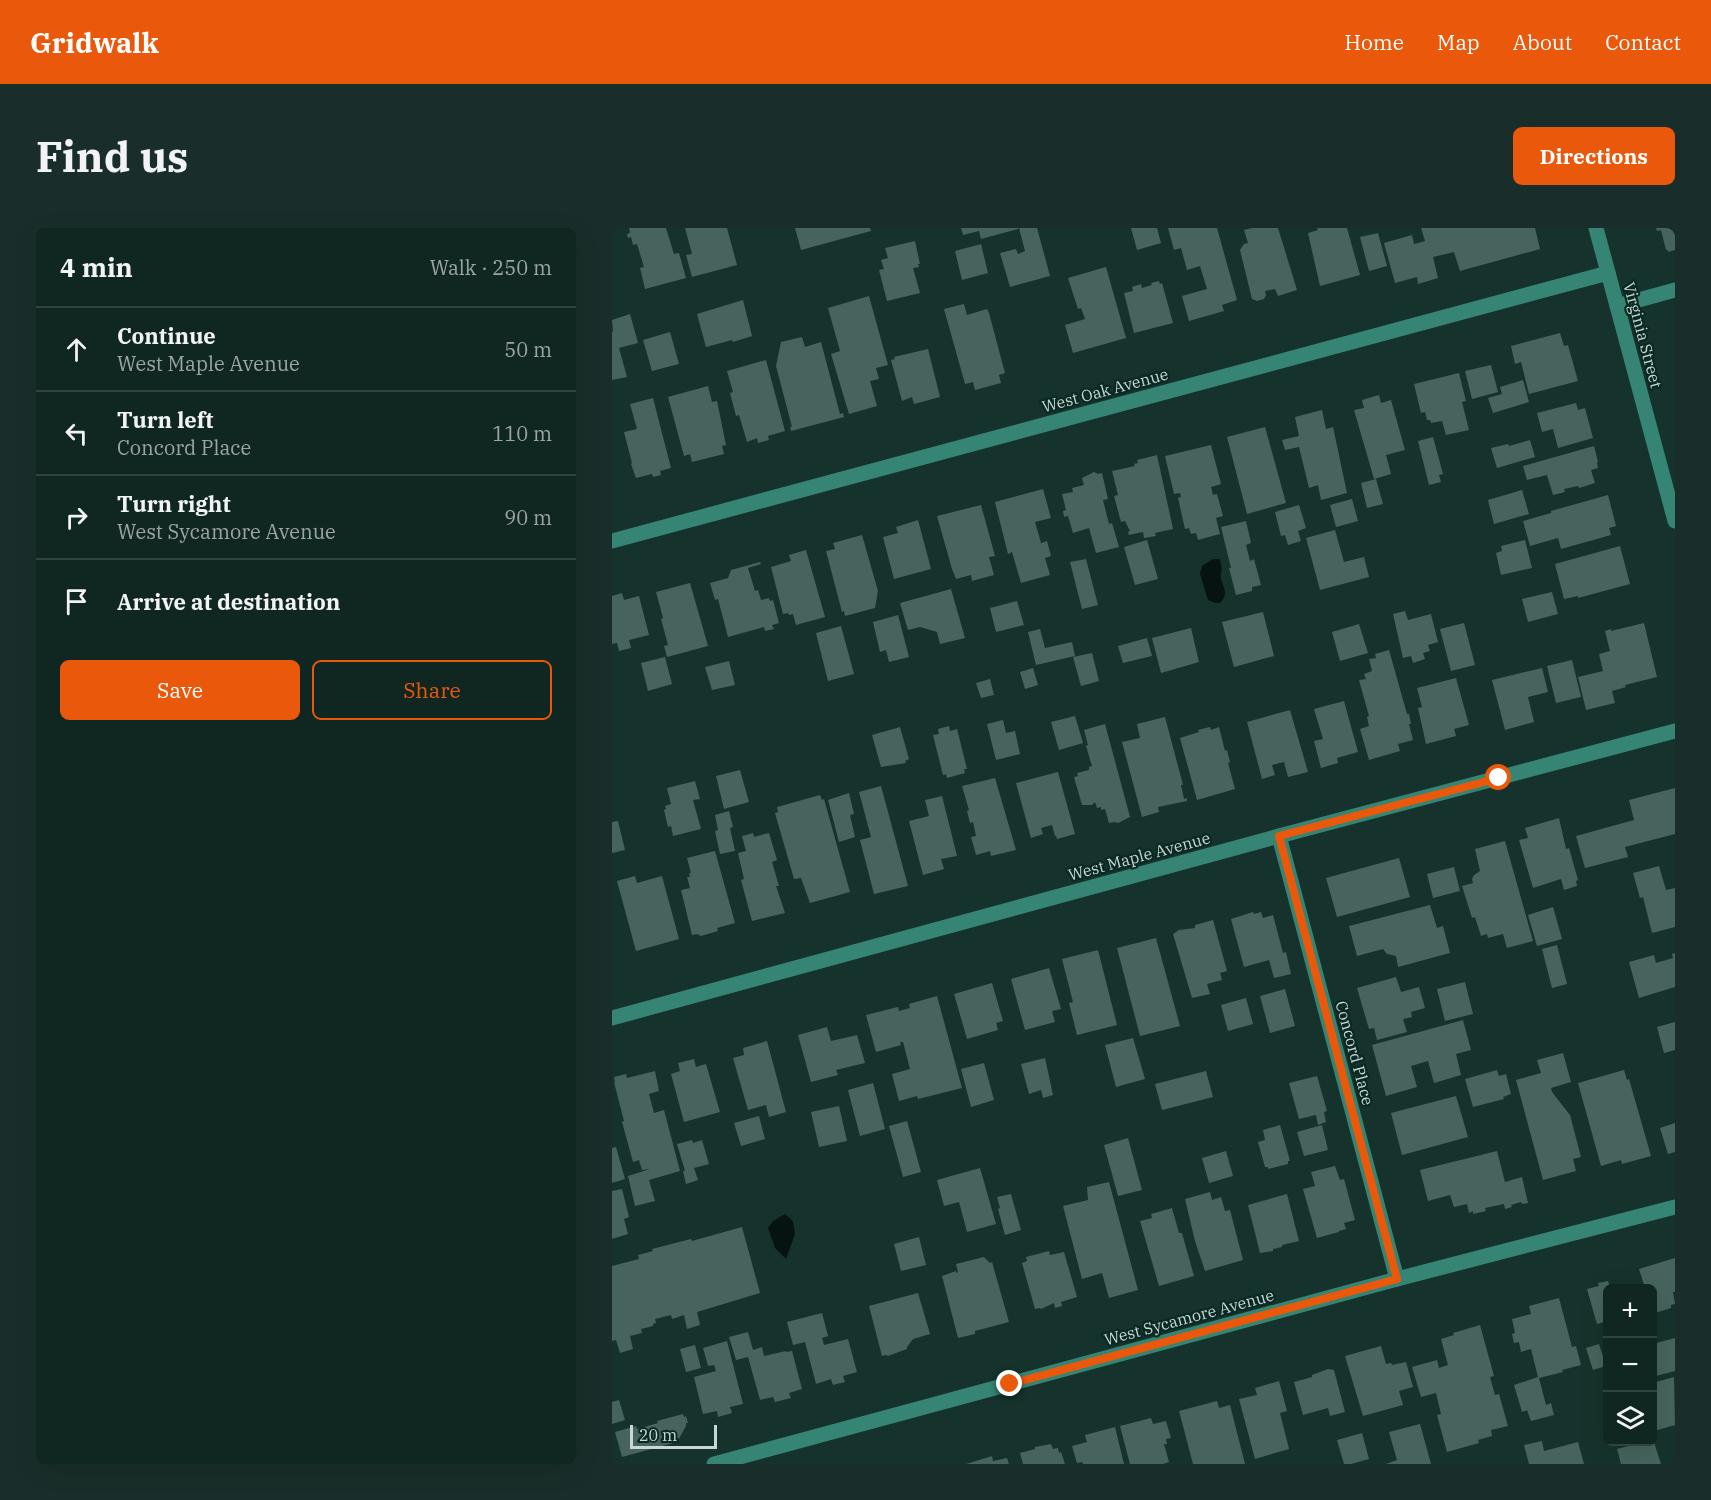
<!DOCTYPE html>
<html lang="en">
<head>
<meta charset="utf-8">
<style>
  :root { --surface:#102621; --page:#192e2a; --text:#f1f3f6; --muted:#9ca5a5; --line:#30433f; --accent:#ea580c }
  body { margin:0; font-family:"IBM Plex Serif",serif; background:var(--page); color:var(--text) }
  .controls { position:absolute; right:18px; bottom:18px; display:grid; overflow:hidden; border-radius:9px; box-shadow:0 6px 24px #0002 }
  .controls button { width:54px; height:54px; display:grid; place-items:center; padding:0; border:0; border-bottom:2px solid var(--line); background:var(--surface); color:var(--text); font:30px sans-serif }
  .scale { position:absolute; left:18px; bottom:15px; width:87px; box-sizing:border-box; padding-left:6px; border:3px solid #c7d8d4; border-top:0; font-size:16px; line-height:21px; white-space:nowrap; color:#c7d8d4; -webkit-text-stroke:4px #0a2923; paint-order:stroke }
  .stop { position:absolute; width:18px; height:18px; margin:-14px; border:4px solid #ea580c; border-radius:50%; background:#fff }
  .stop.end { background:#ea580c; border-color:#fff; box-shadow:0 2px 6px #0008 }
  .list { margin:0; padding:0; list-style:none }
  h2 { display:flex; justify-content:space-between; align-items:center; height:78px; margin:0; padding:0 24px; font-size:26px }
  h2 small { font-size:20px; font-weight:400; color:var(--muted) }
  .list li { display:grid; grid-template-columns:39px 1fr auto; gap:18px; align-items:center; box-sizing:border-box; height:84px; padding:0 24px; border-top:2px solid var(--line) }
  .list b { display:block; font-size:22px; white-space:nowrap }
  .list p { margin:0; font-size:20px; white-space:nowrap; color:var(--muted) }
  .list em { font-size:20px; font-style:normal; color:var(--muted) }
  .actions { display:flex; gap:12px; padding:18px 24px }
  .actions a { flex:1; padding:14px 0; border:2px solid var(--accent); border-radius:9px; text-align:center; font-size:21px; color:var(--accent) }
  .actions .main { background:var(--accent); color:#fff }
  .icon { flex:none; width:33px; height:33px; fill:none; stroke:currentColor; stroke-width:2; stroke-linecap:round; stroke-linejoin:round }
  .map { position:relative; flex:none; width:1063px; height:1236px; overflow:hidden; border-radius:9px }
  header { display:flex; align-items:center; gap:36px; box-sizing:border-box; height:84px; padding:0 30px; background:var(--accent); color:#fff }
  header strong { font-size:28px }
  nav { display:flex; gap:33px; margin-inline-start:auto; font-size:21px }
  .intro { display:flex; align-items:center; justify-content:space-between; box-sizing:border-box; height:144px; padding:0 36px }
  h1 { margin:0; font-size:42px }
  .button { padding:15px 27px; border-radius:9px; background:var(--accent); color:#fff; font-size:21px; font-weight:700 }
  main { display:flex; gap:36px; padding:0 36px }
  aside { flex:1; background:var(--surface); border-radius:9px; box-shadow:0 6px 24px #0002 }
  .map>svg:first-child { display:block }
  .water { fill:#051411 }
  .building { fill:#46645d }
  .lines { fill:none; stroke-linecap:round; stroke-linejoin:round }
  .minor { stroke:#358474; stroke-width:15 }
  .route { stroke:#ea580c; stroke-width:8 }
  .labels { text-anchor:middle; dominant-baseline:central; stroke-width:4.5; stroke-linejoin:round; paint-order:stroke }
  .street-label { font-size:16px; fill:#c7d8d4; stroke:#0a2923 }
</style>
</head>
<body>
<header>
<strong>Gridwalk</strong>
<nav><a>Home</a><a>Map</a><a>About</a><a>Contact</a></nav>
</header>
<div class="intro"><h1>Find us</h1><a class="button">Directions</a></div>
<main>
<aside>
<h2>4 min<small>Walk · 250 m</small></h2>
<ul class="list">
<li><svg class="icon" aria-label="ahead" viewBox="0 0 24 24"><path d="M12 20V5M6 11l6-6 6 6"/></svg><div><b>Continue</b><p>West Maple Avenue</p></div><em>50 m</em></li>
<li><svg class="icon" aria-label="left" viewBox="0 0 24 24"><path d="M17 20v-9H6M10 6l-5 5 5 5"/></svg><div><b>Turn left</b><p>Concord Place</p></div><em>110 m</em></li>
<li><svg class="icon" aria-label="right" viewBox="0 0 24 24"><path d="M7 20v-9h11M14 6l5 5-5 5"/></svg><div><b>Turn right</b><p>West Sycamore Avenue</p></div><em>90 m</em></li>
<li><svg class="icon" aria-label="arrive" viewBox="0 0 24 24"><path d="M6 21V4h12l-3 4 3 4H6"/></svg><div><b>Arrive at destination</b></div></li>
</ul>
<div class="actions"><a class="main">Save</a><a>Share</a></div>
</aside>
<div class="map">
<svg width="1063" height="1236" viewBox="0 0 1063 1236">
  <rect width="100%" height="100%" fill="#15332c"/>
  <!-- water -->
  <g class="water">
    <path d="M601 331H608L610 341C604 355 621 362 608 375H603L596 372 588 346 590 338Z"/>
    <polygon points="173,986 181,993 183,1006 174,1031 163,1020 156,1000 161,993"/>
  </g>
  <!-- building -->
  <g class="building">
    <polygon points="17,0 54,0 62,26 67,25 74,50 33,61 28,40 32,39 25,16 21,17 19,9 16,10 15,6 18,5"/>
    <polygon points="73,0 115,0 125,37 80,49 74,27 80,26"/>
    <polygon points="183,0 258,0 259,3 189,22"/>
    <polygon points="349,0 406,0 406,1 369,11 367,3 351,7"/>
    <polygon points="407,0 425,0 438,48 398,59 388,25 404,21 406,26 413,23"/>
    <polygon points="519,0 545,0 549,15 525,22"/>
    <polygon points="556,0 605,0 625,72 610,77 612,83 577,93 570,68 595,61 588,38 575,42 569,20 562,22"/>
    <polygon points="640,0 666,0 685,62 666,68 663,61 653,63 654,67 652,71 645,73 640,71 628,22 632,16 636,15 632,2"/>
    <polygon points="705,0 735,0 748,47 708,58 696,5 706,2"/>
    <polygon points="809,0 923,0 928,21 848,43 842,24 821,29 826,50 806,56 805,49 783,55 772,15 800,7 802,16 813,13"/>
    <polygon points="1044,0 1063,0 1063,22 1056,24 1056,22 1054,22 1049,2 1045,3"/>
    <polygon points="766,5 775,38 757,43 748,9"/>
    <polygon points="303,13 308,36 306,36 307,39 301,40 308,65 275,73 267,42 272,41 269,32 276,30 273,20"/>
    <polygon points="369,16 376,45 350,52 343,23"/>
    <polygon points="494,39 514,110 461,125 453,97 473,91 469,80 466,81 456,50"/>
    <polygon points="547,53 548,56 550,55 561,95 522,105 512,65 521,63 520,59 529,56 530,60 540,57 539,55"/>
    <polygon points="257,68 276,137 264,140 267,151 258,153 265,178 237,186 219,126 228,123 216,80"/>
    <polygon points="131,72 140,108 121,114 120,112 94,119 85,86"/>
    <polygon points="352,76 355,87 375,81 377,85 393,145 387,147 389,155 363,162 361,154 353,156 332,81"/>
    <polygon points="18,86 26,115 7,120 15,149 0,152 0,104 1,103 0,92"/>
    <polygon points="58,104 67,136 40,143 31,112"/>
    <polygon points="948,105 952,118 956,117 966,153 917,166 909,134 903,136 899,118"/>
    <polygon points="190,109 193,119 209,114 228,186 231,185 232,189 179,203 178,199 180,199 164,138 169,114"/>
    <polygon points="316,121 328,169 302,176 300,169 290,173 279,132 283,131 282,129"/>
    <polygon points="154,132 173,203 156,208 157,212 146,215 145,210 135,214 127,187 124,188 118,165 121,164 115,143"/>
    <polygon points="879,137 886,164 860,171 853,143"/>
    <polygon points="847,145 854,173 850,174 857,202 834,207 830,193 819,195 818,192 815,192 813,184 809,185 802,156"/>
    <polygon points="911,152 917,174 881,185 876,170 890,166 888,159"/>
    <polygon points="96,158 100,174 105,173 114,217 110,218 112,226 80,234 78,226 72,228 56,169"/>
    <polygon points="767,167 769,175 779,172 793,222 774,227 779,246 762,251 742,182 752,180 750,172"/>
    <polygon points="41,170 59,240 48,243 49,247 41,249 40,246 24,250 19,236 20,235 12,204 25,201 18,176"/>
    <polygon points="964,175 966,182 973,180 981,210 946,220 941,201 930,204 925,185"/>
    <polygon points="710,182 714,201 721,199 735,265 709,272 706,257 697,260 687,219 673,222 670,212 687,208 683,189"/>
    <polygon points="653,199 674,275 635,286 615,209"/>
    <polygon points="821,209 831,246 827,247 829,254 817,257 806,213"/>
    <polygon points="918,212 923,229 885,240 879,220 896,216 897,218"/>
    <polygon points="599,217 609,256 599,259 601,267 605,266 611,288 604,290 608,306 586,312 584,305 579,306 577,300 573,301 566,270 569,269 568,265 562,266 553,228"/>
    <polygon points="982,218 986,234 985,235 986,240 979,242 983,255 967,260 966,258 952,261 953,264 941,267 935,247 915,252 911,238"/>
    <polygon points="545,227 561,301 543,305 544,308 532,310 531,304 517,307 516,304 518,303 513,293 509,294 502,268 506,267 500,243 523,238 522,236 526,235 525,232"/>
    <polygon points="482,244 486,246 490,245 496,271 491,272 497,296 500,295 507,319 484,325 477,300 461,305 456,288 452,289 451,283 454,282 450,266 461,264 460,260 472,257 470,250"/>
    <polygon points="764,251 771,276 755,280 749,255"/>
    <polygon points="431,261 439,290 423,294 429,315 435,313 439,328 433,330 438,347 409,355 400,324 396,326 383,274"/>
    <polygon points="910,262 917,286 882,296 876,272"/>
    <polygon points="996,267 1004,298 997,300 999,307 949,321 946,310 918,318 911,293 939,285 939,283"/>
    <polygon points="740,271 746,293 724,299 718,277"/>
    <polygon points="369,277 383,328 377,329 382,347 360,353 359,347 344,351 340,341 325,288"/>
    <polygon points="687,277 694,300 686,303 689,313 676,317 673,307 669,308 663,284"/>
    <polygon points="306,292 319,341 282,351 271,309 286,305 284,299"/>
    <polygon points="634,293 639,315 634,317 638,333 642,331 649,357 640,359 640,363 624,367 617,340 619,340 609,299"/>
    <polygon points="723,302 732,334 752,329 757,349 708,362 694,310"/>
    <polygon points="250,307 266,363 263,380 233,388 232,383 230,384 214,323 223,321 221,315"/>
    <polygon points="535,312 546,351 523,357 512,319"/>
    <polygon points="913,312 920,340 889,347 884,325 890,323 889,318"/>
    <polygon points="1008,318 1018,356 966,370 966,368 952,371 943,336"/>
    <polygon points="194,322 213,389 184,397 181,386 177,387 176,385 171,386 159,339 179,333 177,327"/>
    <polygon points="474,331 486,377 470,381 458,334"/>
    <polygon points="148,334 149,336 136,340 143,363 146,362 149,372 157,370 158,373 161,372 167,395 160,397 162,401 153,403 152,399 116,409 106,371 103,372 98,355 116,350 119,342"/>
    <polygon points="78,355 96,418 55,429 52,418 56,417 49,391 51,390 44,364"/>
    <polygon points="339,361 353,410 328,416 325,404 308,399 296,402 288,375"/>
    <polygon points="940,364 946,386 916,394 910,371"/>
    <polygon points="10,365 12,372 27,368 37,407 17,412 19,420 7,423 5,415 0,416 0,368"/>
    <polygon points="405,373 412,397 384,404 378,380"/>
    <polygon points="793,383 796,392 819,386 826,414 816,417 818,423 811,425 813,431 801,435 799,428 791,430 781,386"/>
    <polygon points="651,384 662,428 622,439 610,394"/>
    <polygon points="286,387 297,429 277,434 274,422 268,424 261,394"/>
    <polygon points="852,395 863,437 839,443 828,401"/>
    <polygon points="1032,395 1045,449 1013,457 1014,459 1000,463 1003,475 974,482 966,449 991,443 987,426 998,423 993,403 999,401 999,403"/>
    <polygon points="747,396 756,425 728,433 720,404"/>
    <polygon points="229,398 242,446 216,453 204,405"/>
    <polygon points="579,400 587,434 549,445 540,410"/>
    <polygon points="428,401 433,420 460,414 463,428 424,437 416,404"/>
    <polygon points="535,410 540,428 511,435 506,418"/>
    <polygon points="777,422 795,486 797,486 799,496 797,496 801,512 786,516 788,523 757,532 748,501 757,498 755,489 757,488 747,452 754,451 752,446 760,443 757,431 764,430 763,426"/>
    <polygon points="480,425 487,453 469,458 461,429"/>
    <polygon points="53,429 60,456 36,463 29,435"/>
    <polygon points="960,432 969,469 944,475 935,438"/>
    <polygon points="117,433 123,457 100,462 93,439"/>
    <polygon points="421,440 426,457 413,461 408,444"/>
    <polygon points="930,440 936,464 916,469 922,494 893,502 880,452"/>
    <polygon points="844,450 857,497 842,501 844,508 814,516 806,480 810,479 805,460"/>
    <polygon points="378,451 382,467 369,470 364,455"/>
    <polygon points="732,473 746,524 725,530 726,535 709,540 702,513 711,511 702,481"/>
    <polygon points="678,482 696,544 676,549 672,534 660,537 663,547 650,551 635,494"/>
    <polygon points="463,488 471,515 447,522 439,494"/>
    <polygon points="553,489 571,557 569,557 572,571 575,570 575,573 546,579 547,584 530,589 510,514 528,510 525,496"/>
    <polygon points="391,492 394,505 403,503 408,526 384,532 375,496"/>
    <polygon points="493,496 518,589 506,595 503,594 497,595 493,581 489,582 489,579 485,580 483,574 480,577 470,577 462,549 466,548 465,545 477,542 477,539 480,538 474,518 476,517 472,502"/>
    <polygon points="337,498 338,503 345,501 355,541 352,541 353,545 335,550 334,546 331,547 321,507 327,506 326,501"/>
    <polygon points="288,499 297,531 293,533 294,535 269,539 260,507"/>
    <polygon points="598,499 599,502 607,499 613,523 615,522 618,534 616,535 623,561 585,572 568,510 587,504 586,502"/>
    <polygon points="128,542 137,574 112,581 104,548"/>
    <polygon points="446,544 463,606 445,611 444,608 443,608 440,597 429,600 431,606 419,610 404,555"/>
    <polygon points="383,550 404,622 379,628 378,623 364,627 359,609 364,608 361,594 358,595 355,583 357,582 350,558"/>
    <polygon points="83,553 88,571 81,572 89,601 61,608 59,598 56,599 52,582 54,581 53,578 59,576 55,560"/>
    <polygon points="269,558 296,658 262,666 248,612 259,609 247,564"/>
    <polygon points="1063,560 1063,606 1013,619 1016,629 973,640 964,608 1022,592 1017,572"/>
    <polygon points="237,565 242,586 238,587 243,609 227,614 216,572"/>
    <polygon points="208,567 210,572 212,571 238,664 198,675 189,650 182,651 163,585 166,584 165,579"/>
    <polygon points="330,568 345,628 329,631 332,641 311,647 297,593 317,588 313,572"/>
    <polygon points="117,583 121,599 118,600 123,623 108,626 103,603 106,602 103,587"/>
    <polygon points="947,590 954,621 957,620 966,652 964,653 965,658 952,662 949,651 921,660 907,612 916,610 913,600"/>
    <polygon points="6,593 13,622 0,625 0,594"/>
    <polygon points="141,605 142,609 157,605 165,632 160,634 167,658 164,658 173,685 140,693 129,652 132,651 126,625 134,623 130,608"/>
    <polygon points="893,613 921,713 895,720 891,706 876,710 875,706 869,708 863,689 860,690 850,658 861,655 860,651 862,647 868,643 863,621"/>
    <polygon points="103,623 123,695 105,700 106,703 89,708 85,706 80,707 69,662 78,660 75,649 78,649 77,645 79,645 75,630"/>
    <polygon points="787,630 798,669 725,689 714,650"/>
    <polygon points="1047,638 1054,662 1063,660 1063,699 1040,705 1031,669 1028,670 1021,645"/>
    <polygon points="842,639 848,663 821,670 815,646"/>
    <polygon points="23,648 25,655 50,648 67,711 24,723 5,653"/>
    <polygon points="818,677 825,700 831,698 838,725 786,739 784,728 775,726 771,721 745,728 737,698"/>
    <polygon points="941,679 950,711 925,718 916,687"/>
    <polygon points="641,684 642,686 649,684 651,690 661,687 671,725 674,724 679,746 662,750 657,732 632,739 619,691"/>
    <polygon points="601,692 615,743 608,745 610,752 595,756 598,766 580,770 561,706 567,702 583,700 583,697"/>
    <polygon points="544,710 568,798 528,808 505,720"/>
    <polygon points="945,717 955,756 940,760 930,721"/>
    <polygon points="486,722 505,797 465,807 457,775 461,774 450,731"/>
    <polygon points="1063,725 1063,759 1027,770 1017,734 1042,727 1044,735 1061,730 1060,726"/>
    <polygon points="437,740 449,781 440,783 443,794 413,802 399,751"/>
    <polygon points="784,749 789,764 807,759 813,780 799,784 800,789 791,791 795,804 765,812 762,800 757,801 745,760"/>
    <polygon points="853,754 861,786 833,793 825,761"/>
    <polygon points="380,755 391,793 384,795 386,802 355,811 342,766"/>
    <polygon points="673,761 683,798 658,805 648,768"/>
    <polygon points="325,768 350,860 306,871 305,868 287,873 280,846 298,841 291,814 288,814 289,817 264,824 254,787 286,779 287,783 298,780 297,776"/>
    <polygon points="634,770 641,796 616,803 609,777"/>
    <polygon points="851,792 859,822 844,826 849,847 822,855 816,833 799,838 805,859 774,868 760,817"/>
    <polygon points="1063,794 1063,822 1052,825 1045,799"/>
    <polygon points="215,799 219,813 245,807 253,835 224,842 226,847 199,854 186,807"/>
    <polygon points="521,810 533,851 504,859 493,817"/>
    <polygon points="155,813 174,884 157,889 154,877 136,882 121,830 132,827 131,820"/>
    <polygon points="951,825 959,854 939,860 940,864 958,887 969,929 961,931 964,943 931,952 904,852 929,845 925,832"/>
    <polygon points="433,830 441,867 431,870 429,862 417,866 409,836"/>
    <polygon points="82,831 84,839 94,836 108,884 72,894 59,846 68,843 66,835"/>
    <polygon points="372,835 382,872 359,879 349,841"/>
    <polygon points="885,842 887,848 894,846 899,866 891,869 892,871 861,879 853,851"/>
    <polygon points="1012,842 1015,852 1017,851 1039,928 1010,936 1009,932 989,938 966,855"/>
    <polygon points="43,843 47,863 37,866 42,885 52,882 68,943 37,952 43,973 23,978 16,948 38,941 30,942 27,932 21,934 10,894 12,893 2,854 3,854 2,849 14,846 15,850"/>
    <polygon points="594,843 601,869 550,882 543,856"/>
    <polygon points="705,848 715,883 712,884 714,894 706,897 704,887 687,891 677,855"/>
    <polygon points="261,855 273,901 248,908 236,862"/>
    <polygon points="844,868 856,909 790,927 779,885"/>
    <polygon points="227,878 235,913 207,919 199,884"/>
    <polygon points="147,888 153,911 129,918 122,895"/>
    <polygon points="295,893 309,944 291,949 277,898"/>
    <polygon points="1063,895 1063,924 1056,926 1048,900"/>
    <polygon points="668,897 678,933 676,933 676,936 656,941 656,939 653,939 646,914 653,912 651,902"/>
    <polygon points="710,897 716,922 692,928 685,904"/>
    <polygon points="516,910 530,962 506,968 492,917"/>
    <polygon points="80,912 81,915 90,912 97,936 82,940 86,952 74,956 71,943 73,943 65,916"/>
    <polygon points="4,919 13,951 0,955 0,920"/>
    <polygon points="614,923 621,948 597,955 590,930"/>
    <polygon points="885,923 893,954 910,949 916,975 910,976 909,974 899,977 900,979 893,981 892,976 873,980 874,983 861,986 861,983 857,985 855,976 842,979 838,967 816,973 808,942"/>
    <polygon points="723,938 728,952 732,951 743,992 732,995 734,1001 727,1003 727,1004 705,1010 691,961 703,958 699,944"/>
    <polygon points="368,940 384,996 355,1004 347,974 332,978 325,952"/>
    <polygon points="497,954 526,1062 497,1070 490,1045 470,1051 451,978 476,972 475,959"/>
    <polygon points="10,961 17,989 12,991 16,1006 0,1011 0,963"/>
    <polygon points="598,964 600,972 609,969 613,983 618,982 631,1032 593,1043 583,1013 573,971"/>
    <polygon points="399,966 409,1002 393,1007 386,981 388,980 385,969"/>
    <polygon points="675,966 687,1013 670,1017 670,1019 661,1021 661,1023 648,1025 636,977"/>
    <polygon points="560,980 567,1005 570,1005 582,1048 547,1058 528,993 540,990 539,986"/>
    <polygon points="130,999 148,1065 85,1084 88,1097 75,1101 72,1087 60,1091 59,1087 43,1091 44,1095 41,1096 41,1098 29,1101 30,1105 18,1108 21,1121 8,1125 4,1112 0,1113 0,1038 27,1031 26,1027 41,1023 40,1021 79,1011 80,1013"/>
    <polygon points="307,1009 314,1037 289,1043 282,1016"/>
    <polygon points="437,1023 438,1027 452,1024 465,1069 449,1074 450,1078 443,1080 442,1075 429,1081 427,1080 423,1081 410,1035 415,1033 414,1029"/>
    <polygon points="372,1029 378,1035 380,1034 397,1094 363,1103 363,1106 346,1110 330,1048 344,1043 344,1045 346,1044 344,1036"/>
    <polygon points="1063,1030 1063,1064 1061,1064 1063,1076 1059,1077 1059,1080 1040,1086 1040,1060 1033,1060 1027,1041"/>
    <polygon points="996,1053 998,1059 1012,1056 1013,1060 996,1060 996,1093 985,1096 975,1061 987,1058 986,1055"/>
    <polygon points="306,1065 318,1106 301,1111 295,1119 295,1121 276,1128 274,1127 270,1128 257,1078"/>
    <polygon points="947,1070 960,1119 964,1118 969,1137 950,1142 951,1144 927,1150 934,1177 939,1175 942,1187 919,1193 915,1182 910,1184 902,1157 926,1149 919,1121 909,1124 907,1114 902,1115 900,1106 903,1105 900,1091 919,1086 917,1078"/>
    <polygon points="210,1085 216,1108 210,1110 212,1117 236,1111 245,1144 231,1148 233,1154 221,1157 219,1151 204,1156 193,1114 181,1117 175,1094"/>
    <polygon points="868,1097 882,1148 878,1149 883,1167 887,1166 896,1198 879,1202 880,1208 866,1212 867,1215 835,1224 825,1187 829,1186 824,1165 809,1169 800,1139 825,1132 827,1140 836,1137 829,1111 842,1107 841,1105"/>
    <polygon points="136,1104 141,1122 150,1119 152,1128 174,1123 174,1124 180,1123 190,1161 177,1165 179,1170 163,1174 161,1169 148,1172 136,1129 124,1132 117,1109"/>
    <polygon points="1063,1110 1063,1143 1044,1148 1040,1136 1040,1116"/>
    <polygon points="115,1113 131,1176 118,1179 120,1185 106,1189 105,1183 91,1186 82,1149 104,1143 102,1137 96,1138 91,1120"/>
    <polygon points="987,1116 994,1138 981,1142 974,1120"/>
    <polygon points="83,1117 89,1140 74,1144 68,1121"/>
    <polygon points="769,1118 774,1136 779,1135 780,1137 794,1134 801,1159 787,1163 791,1177 751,1188 733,1128"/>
    <polygon points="716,1141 722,1142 733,1184 718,1188 716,1180 691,1187 682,1154 700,1149 700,1147"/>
    <polygon points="1062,1149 1063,1197 1042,1203 1040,1198 1040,1155"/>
    <polygon points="667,1153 675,1183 668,1185 677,1221 643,1231 627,1171 645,1167 643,1160"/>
    <polygon points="7,1172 13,1192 0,1196 0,1174"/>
    <polygon points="605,1173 607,1180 618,1177 633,1236 581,1236 567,1183"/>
    <polygon points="71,1186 72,1189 74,1188 76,1195 74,1195 74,1198 65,1214 10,1229 3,1204 24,1198 25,1201 46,1195 45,1193"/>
    <polygon points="539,1190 541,1196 554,1193 559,1210 554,1211 555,1216 552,1216 557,1234 551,1236 518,1236 508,1198"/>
    <polygon points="808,1196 819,1236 774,1236 785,1232 777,1204"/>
    <polygon points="503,1199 512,1236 471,1236 470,1234 465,1235 460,1218 475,1214 473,1207"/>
    <polygon points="750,1205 757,1231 739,1236 732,1236 725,1212"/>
    <polygon points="1040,1208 1049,1236 1009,1236 1005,1221 1032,1214 1040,1214"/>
    <polygon points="930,1213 932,1223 966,1214 972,1236 917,1236 912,1217"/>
    <polygon points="439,1216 441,1221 446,1220 447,1225 449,1224 453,1236 411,1236 408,1225 423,1221 423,1219"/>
    <polygon points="380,1228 381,1233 395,1230 397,1236 354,1236"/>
  </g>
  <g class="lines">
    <!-- minor -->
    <g class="minor">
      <polyline points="984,0 1063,293"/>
      <polyline points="1005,78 1063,62"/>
      <polyline points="0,313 996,45"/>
      <polyline points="667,608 785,1051"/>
      <polyline points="0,790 667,608 1063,503"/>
      <polyline points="102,1236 785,1051 1063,979"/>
    </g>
  </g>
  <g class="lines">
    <!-- route -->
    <polyline class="route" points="398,1156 785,1051 667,608 887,550"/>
  </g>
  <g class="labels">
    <!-- street labels -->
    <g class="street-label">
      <text transform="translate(1031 107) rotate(75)">Virginia Street</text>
      <text transform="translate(493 162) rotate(-15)">West Oak Avenue</text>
      <text transform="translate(527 628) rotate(-15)">West Maple Avenue</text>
      <text transform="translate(743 825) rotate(75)">Concord Place</text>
      <text transform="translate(577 1089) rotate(-15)">West Sycamore Avenue</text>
    </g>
  </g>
</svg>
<div class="controls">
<button>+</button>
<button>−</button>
<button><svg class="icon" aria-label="layers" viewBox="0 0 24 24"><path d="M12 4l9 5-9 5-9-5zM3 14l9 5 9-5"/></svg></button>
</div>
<div class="scale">20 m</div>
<div class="stop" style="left:887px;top:550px"></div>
<div class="stop end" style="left:398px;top:1156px"></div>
</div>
</main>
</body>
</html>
